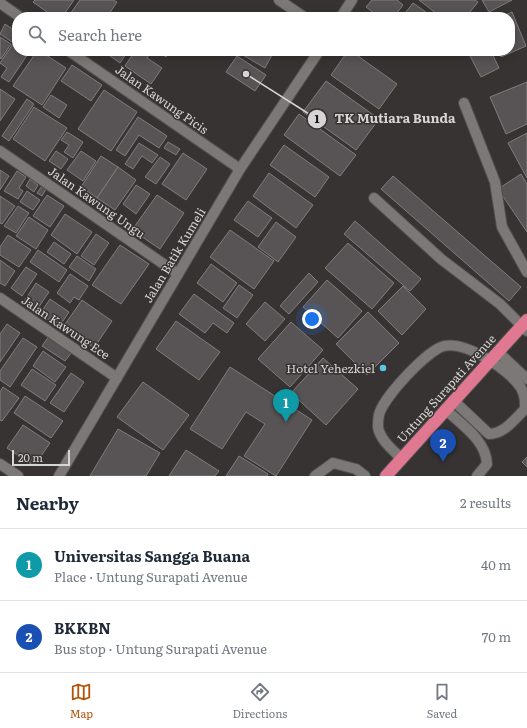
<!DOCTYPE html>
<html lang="en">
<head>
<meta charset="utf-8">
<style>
  :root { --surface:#fff; --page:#f2f2f3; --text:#1f2937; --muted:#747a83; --line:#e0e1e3; --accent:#b45309 }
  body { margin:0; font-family:Literata,serif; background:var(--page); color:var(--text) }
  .scale { position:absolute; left:12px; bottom:10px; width:58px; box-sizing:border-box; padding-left:4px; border:2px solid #d6d4d4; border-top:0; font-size:11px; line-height:14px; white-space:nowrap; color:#d6d4d4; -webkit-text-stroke:3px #373333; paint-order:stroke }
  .you { position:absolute; left:312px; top:319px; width:14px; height:14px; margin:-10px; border:3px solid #fff; border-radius:50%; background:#1a73e8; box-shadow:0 0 0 6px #1a73e833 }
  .badge { display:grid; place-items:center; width:26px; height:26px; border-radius:50%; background:var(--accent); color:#fff; font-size:13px; font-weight:700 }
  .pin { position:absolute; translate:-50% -33px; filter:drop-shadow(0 1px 2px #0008) }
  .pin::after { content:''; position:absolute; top:21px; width:14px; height:12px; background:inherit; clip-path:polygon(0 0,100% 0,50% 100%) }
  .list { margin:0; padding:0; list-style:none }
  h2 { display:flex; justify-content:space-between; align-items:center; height:52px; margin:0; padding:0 16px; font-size:17px }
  h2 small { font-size:13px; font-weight:400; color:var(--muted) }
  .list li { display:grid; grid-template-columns:26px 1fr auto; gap:12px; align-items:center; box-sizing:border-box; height:72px; padding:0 16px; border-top:1px solid var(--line) }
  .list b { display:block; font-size:15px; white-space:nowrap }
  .list p { margin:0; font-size:13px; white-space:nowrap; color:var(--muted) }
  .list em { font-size:13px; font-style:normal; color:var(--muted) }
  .icon { flex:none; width:22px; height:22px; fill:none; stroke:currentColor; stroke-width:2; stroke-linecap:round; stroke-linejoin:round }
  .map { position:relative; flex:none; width:527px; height:476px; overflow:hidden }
  .search { position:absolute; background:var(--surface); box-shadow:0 2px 10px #0003; left:12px; right:12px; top:12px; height:44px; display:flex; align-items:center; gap:10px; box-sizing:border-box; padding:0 14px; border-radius:16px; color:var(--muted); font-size:15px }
  .sheet { height:196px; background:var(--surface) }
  nav { display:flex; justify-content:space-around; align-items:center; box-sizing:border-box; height:56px; border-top:1px solid var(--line); background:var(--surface); font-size:11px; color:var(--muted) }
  nav a { display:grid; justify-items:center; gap:2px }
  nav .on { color:var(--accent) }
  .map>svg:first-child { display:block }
  .building { fill:#585354; stroke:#817c7d }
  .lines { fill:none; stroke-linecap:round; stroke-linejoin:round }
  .minor-casing { stroke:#524f4f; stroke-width:12 }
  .highway-casing { stroke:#524f4f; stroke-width:14 }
  .minor { stroke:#7c7878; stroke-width:10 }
  .highway { stroke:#e07891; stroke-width:12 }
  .poi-dot { fill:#58c9e3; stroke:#373333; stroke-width:1.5 }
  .labels { text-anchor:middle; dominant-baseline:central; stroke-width:3; stroke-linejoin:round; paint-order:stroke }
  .street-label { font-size:12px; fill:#d6d4d4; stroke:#373333 }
  .poi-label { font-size:12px; fill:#d6d4d4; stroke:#373333; text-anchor:end }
  .leader { fill:none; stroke:#d6d4d4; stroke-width:1.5 }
  .callout-dot { fill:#d6d4d4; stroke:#373333; stroke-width:1.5 }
  .mark-label { font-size:12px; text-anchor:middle; font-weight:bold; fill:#111 }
  .callout-label { font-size:13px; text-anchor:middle; font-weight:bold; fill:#d6d4d4; stroke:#373333; stroke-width:3; stroke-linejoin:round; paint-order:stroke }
</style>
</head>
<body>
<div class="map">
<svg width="527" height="476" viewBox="0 0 527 476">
  <rect width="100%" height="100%" fill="#373333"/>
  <!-- building -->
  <g class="building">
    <polygon points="35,0 74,0 62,17 54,17 33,2"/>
    <polygon points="80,0 113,0 117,2 107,17 68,17"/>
    <polygon points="372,0 397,0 403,5 394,17 379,17 366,7"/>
    <polygon points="419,0 475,0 478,2 466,17 441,17"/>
    <polygon points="482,0 512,0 489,12"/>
    <polygon points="413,3 433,17 402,17"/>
    <polygon points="118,12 126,17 115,17"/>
    <polygon points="512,12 526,46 501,57 499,51 510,51 510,17 501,17"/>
    <polygon points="5,24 17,32 12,42 0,34"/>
    <polygon points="0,37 11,44 1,59 0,58"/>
    <polygon points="15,41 17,43 17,51 30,51 9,82 1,77 7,68 0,63"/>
    <polygon points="37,51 40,51 66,68 42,105 13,86"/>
    <polygon points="103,51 128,51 120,63"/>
    <polygon points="135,51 152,51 147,58 162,68 151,84 125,66"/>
    <polygon points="158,51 170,51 166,57"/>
    <polygon points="236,51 274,51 265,68"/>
    <polygon points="348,51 351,51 397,84 379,109 331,75"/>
    <polygon points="475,51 491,51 499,68 481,77 469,54"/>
    <polygon points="237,56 266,75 255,91 226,72"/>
    <polygon points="72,65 102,85 91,101 61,81"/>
    <polygon points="326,81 379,119 356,150 303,112"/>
    <polygon points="527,82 527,124 506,134 490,97"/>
    <polygon points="0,89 15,99 0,121"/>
    <polygon points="104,90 137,112 111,151 78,129"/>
    <polygon points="51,95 67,105 59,118 43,107"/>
    <polygon points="27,99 34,104 9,141 2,136"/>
    <polygon points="34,107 67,128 45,161 13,139"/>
    <polygon points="299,114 356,155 340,176 284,135"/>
    <polygon points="138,117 167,136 159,148 139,135 125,156 116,150"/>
    <polygon points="67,132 83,142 73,158 64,152 69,145 61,140"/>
    <polygon points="527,133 527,178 508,143"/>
    <polygon points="168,142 180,149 176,155 164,148"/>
    <polygon points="139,143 158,155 152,163 142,156 133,169 125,164"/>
    <polygon points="284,145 329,177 315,197 270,165"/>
    <polygon points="56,151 68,159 61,169 49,161"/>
    <polygon points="81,151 96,161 83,181 67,170"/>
    <polygon points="183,153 207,169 186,200 162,184"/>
    <polygon points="101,156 118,167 97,198 81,187"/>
    <polygon points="160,157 170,164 156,184 145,177"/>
    <polygon points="118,167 136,180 115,210 97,198"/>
    <polygon points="0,170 9,176 0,190"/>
    <polygon points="17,171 26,177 19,188 23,191 18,199 4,191"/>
    <polygon points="269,173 313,205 296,228 253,196"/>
    <polygon points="521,174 527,184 527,232 498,189"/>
    <polygon points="393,176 521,287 509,301 381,189"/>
    <polygon points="30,179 38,185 34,192 26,186"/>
    <polygon points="136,185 150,194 136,214 123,204"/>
    <polygon points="42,186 46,189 42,196 37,193"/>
    <polygon points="27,191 40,200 33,210 20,202"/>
    <polygon points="47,195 64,206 50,227 33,216"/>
    <polygon points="157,195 184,213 160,249 132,230"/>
    <polygon points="0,196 15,206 2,224 0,223"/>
    <polygon points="248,201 272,218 258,237 234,220"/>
    <polygon points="18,206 29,213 16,233 4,226"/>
    <polygon points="65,214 92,232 77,254 51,235"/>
    <polygon points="29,217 48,230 36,249 16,236"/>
    <polygon points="355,221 421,279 410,291 344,234"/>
    <polygon points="276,222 296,237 278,262 258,247"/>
    <polygon points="230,230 274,261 254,289 210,257"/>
    <polygon points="96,234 109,243 94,265 81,256"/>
    <polygon points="8,235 31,250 19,267 0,255 0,247"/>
    <polygon points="54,242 71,254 64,264 47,252"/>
    <polygon points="348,243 394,283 372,309 325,268"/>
    <polygon points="120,245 149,264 121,304 92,285"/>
    <polygon points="38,250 67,270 59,282 30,262"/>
    <polygon points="77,256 96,269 89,281 69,267"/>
    <polygon points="0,260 15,271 5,286 0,283"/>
    <polygon points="211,264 237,283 223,302 197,283"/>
    <polygon points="26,267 37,274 22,296 11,288"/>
    <polygon points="309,273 318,282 289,314 280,306"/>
    <polygon points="70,274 88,286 79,300 74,297 70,303 57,293"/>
    <polygon points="327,280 362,311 338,338 303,307"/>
    <polygon points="36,283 49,292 36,311 23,303"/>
    <polygon points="239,285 253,295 237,318 223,308"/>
    <polygon points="403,286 426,309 402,335 378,311"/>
    <polygon points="194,294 234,323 227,333 213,323 205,333 179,314"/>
    <polygon points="50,299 69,312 59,327 40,314"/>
    <polygon points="82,300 112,321 94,348 63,327"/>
    <polygon points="265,302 285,319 265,341 246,324"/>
    <polygon points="368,312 399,343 367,375 336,344"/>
    <polygon points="176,321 220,352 199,380 156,349"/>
    <polygon points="291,322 323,350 290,387 258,359"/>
    <polygon points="7,324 20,333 0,362 0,334"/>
    <polygon points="49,336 72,352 65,361 42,346"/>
    <polygon points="23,338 37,347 10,387 0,380 0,371"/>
    <polygon points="43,351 66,367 55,382 33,366"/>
    <polygon points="323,358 358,389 326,425 291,393"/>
    <polygon points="230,367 312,420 276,476 244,456 265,424 246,412 222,449 190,429"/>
    <polygon points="32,369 56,385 45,401 21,385"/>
    <polygon points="71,373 84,382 64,412 50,403"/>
    <polygon points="143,382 189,415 163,450 117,417"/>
    <polygon points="3,387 19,398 2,421 0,420 0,392"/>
    <polygon points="25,396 63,421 51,438 14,413"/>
    <polygon points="23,425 50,443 34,466 7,448"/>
    <polygon points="118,429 160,453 146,476 90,476"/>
    <polygon points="186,450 219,471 215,476 169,476"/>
    <polygon points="239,456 268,474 267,476 226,476"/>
    <polygon points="527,457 527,467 522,462"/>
  </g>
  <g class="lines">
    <!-- minor casing -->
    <g class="minor-casing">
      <g id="minor">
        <polyline points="279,0 304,17"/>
        <polyline points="0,3 20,17"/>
        <polyline points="341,17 352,0"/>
        <polyline points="69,51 240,169"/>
        <polyline points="464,103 495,182 502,227 527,272"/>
        <polyline points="0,151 178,274"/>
        <polyline points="374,198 441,259 500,304 527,331"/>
        <polyline points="0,298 117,378"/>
        <polyline points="498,352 527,379"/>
        <path d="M445 409C462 425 486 440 487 464L477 476"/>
        <path d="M401 458C393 450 380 440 378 427 378 424 378 419 379 415 382 399 427 350 444 346 466 341 510 370 521 388 525 395 525 401 525 409 515 419 504 434 489 434L453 400"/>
        <polyline points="0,464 18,476"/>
        <polyline points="59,476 240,169 319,51"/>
        <polyline points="315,476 333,463 356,469 365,476"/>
      </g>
    </g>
    <!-- highway casing -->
    <g class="highway-casing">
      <polyline id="highway" points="386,476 527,320"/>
    </g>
    <!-- minor -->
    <use href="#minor" class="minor"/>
    <!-- highway -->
    <use href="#highway" class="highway"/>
  </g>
  <!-- markers -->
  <circle class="poi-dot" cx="383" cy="368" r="4"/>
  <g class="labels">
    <!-- street labels -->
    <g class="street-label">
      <text transform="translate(162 99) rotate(35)">Jalan Kawung Picis</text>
      <text transform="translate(97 202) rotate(35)">Jalan Kawung Ungu</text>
      <text transform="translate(174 255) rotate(-59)">Jalan Batik Kumeli</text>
      <text transform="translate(66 327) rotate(34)">Jalan Kawung Ece</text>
      <text transform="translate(446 388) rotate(-48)">Untung Surapati Avenue</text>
    </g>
    <!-- poi labels -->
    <g class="poi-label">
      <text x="375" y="368">Hotel Yehezkiel</text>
    </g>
  </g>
  <!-- callouts -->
  <path class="leader" d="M246 74L317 119"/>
  <g class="callout-dot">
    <circle cx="246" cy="74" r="4"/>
    <circle cx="317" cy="119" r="10"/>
  </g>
  <g class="mark-label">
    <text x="317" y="123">1</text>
  </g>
  <g class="callout-label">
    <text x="395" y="123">TK Mutiara Bunda</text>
  </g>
</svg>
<div class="scale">20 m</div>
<div class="you"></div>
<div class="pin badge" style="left:286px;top:422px;background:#0f9aa8">1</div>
<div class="pin badge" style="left:443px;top:462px;background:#1a4fb4">2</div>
<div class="search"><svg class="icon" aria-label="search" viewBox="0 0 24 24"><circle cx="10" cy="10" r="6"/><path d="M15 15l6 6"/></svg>Search here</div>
</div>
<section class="sheet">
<h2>Nearby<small>2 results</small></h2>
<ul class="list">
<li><span class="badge" style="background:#0f9aa8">1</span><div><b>Universitas Sangga Buana</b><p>Place · Untung Surapati Avenue</p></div><em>40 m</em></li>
<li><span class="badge" style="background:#1a4fb4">2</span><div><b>BKKBN</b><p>Bus stop · Untung Surapati Avenue</p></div><em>70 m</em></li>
</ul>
</section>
<nav>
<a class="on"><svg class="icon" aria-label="map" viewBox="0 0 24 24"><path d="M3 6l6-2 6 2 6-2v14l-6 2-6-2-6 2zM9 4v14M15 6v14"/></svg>Map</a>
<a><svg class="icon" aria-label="directions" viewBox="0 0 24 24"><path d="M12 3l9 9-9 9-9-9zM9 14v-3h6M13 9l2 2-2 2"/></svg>Directions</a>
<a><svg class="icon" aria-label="saved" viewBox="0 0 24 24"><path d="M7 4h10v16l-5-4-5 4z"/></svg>Saved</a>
</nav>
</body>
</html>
